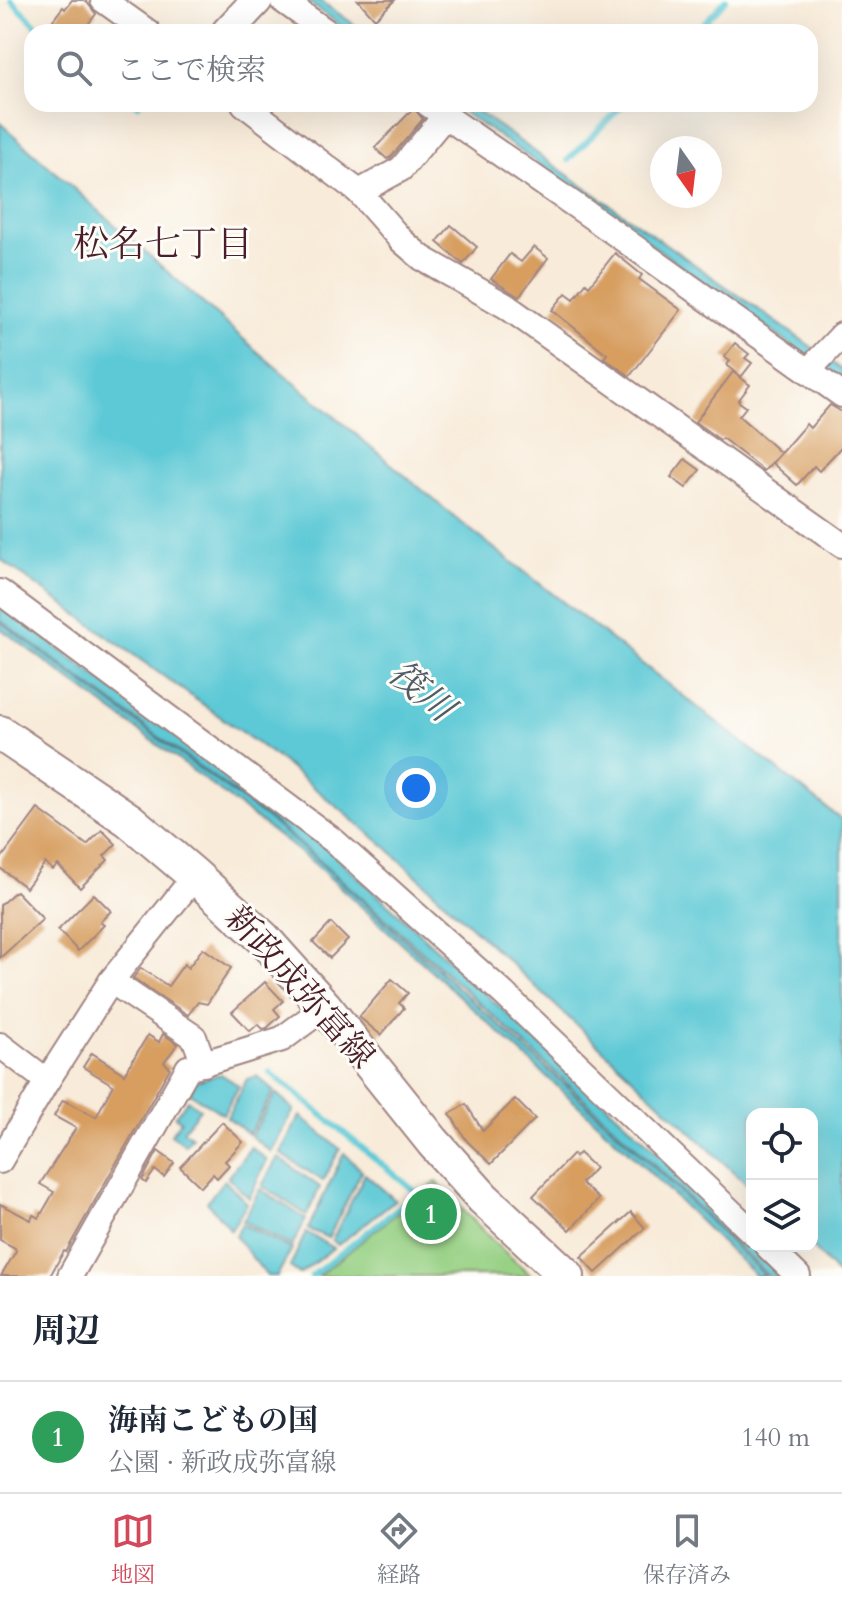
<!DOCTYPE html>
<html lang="ja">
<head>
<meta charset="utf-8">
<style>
  :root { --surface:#fff; --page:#f2f2f3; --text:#1f2937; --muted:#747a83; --line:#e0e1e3; --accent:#d1495b }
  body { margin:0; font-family:Cardo,"Noto Serif JP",serif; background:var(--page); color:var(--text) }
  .controls { position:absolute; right:24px; bottom:24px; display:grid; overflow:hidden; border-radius:16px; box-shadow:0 8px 32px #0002 }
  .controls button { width:72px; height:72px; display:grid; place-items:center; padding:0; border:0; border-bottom:2px solid var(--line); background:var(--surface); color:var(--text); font:40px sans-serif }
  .compass { position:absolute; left:650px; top:136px; width:72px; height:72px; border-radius:50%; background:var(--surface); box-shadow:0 8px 32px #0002; rotate:166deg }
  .you { position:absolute; left:416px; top:788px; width:28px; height:28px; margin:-20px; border:6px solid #fff; border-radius:50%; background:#1a73e8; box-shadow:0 0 0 12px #1a73e833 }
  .badge { display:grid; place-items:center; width:52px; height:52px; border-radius:50%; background:var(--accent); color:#fff; font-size:26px; font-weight:700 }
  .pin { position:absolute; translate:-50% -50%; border:4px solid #fff; box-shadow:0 2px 8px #0006 }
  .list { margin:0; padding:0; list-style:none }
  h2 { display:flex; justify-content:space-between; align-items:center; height:104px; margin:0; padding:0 32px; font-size:34px }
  h2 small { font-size:26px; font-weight:400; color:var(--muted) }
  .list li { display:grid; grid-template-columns:52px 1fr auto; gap:24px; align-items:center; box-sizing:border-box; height:112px; padding:0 32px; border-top:2px solid var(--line) }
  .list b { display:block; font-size:30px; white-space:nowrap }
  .list p { margin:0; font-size:26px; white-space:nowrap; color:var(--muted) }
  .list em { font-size:26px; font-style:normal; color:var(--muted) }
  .icon { flex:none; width:44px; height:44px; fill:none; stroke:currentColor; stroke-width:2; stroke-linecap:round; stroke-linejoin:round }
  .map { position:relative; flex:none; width:842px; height:1276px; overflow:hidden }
  .search { position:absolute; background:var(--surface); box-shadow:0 8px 32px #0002; left:24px; right:24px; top:24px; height:88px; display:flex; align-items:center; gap:20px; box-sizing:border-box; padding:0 28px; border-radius:24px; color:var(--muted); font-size:30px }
  .sheet { height:216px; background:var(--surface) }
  nav { display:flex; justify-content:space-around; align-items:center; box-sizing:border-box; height:112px; border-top:2px solid var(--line); background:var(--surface); font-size:22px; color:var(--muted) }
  nav a { display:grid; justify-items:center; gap:4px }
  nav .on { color:var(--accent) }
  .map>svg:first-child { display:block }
  .green { fill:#96d083; stroke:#707857; stroke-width:2 }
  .water { fill:#5dc9d6; stroke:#547480; stroke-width:2 }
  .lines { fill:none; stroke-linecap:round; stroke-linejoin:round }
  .stream { stroke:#5dc9d6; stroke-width:6 }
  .building { fill:#d79e60 }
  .minor-casing { stroke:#a18582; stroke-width:28 }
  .tertiary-casing { stroke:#a18582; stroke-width:34 }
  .secondary-casing { stroke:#a18582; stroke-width:38 }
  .minor { stroke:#fff; stroke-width:24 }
  .tertiary { stroke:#fff; stroke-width:30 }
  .secondary { stroke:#fff; stroke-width:34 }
  .labels { text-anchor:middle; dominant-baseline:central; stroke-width:6; stroke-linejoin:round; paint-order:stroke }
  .street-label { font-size:34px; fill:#4a1f2b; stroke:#fdfcf7 }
  .neighbourhood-label { font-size:36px; fill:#4a1f2b; stroke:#fdfcf7 }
  .water-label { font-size:36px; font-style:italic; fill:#515a67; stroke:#fdfcf7 }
</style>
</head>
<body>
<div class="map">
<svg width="842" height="1276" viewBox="0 0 842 1276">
  <rect width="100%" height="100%" fill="#fdfcf7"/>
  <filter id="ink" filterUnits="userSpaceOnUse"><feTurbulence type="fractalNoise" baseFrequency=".0125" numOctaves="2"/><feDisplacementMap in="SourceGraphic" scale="16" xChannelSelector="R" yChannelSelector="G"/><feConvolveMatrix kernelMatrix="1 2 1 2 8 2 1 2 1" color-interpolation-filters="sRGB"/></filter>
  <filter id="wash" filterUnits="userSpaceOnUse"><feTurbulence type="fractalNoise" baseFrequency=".006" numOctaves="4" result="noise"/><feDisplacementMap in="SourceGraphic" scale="32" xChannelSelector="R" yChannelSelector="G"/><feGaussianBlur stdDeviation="1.8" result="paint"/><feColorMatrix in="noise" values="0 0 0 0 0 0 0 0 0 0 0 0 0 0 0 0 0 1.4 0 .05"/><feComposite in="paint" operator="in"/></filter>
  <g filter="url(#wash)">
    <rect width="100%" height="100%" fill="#f8ebd9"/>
    <!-- green -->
    <polygon class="green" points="436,1182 497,1245 532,1276 318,1276"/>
    <!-- water -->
    <g class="water">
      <polygon points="305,0 319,0 365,32 350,32"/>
      <polygon points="451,104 467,104 816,350 842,370 842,382 555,175"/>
      <polygon points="0,123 259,353 458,520 842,820 842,1276 839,1276 811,1246 812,1246 812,1114 752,1114 752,1189 386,847 279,759 0,559"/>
      <polygon points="0,605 330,851 645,1140 782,1276 768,1276 634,1145 464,989 319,860 269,818 0,620"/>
      <polygon points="0,622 269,820 318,861 632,1146 765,1276 756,1276 627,1150 315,864 196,773 0,628"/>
      <polygon points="221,1074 239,1086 223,1114 190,1093 195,1081"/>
      <polygon points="257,1076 274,1091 249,1134 227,1117 247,1079"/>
      <polygon points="276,1093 294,1110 271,1152 251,1136"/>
      <polygon points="188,1100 200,1109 183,1130 192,1137 185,1145 171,1134 181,1121 175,1116"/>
      <polygon points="300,1116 340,1149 323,1181 280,1153"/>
      <polygon points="251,1147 267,1160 249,1198 228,1177"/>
      <polygon points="344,1153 362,1171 328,1238 308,1229"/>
      <polygon points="278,1157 320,1187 307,1215 262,1186"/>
      <polygon points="365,1174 395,1200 338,1245 332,1240"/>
      <polygon points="224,1180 247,1203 231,1230 207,1202"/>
      <polygon points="260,1189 306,1219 292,1246 243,1221"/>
      <polygon points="242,1224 292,1249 277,1276 267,1276 235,1236"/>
      <polygon points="306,1232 333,1248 300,1274 290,1267"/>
    </g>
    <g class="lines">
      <!-- stream -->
      <g class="stream">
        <polyline points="11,0 43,32"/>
        <polyline points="695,32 726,0"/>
        <polyline points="137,104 138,105"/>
        <polyline points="568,160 624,104"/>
        <polyline points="270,1072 417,1193 312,1276"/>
      </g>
    </g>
    <g id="blocks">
      <!-- building -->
      <g class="building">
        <polygon points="72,0 85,0 96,14 82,32 58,32 49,25 63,7 65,9"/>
        <polygon points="358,0 395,0 375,19"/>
        <polygon points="414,108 423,119 391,157 387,159 375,148"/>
        <polygon points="451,225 477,247 463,264 437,242"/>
        <polygon points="534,247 548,258 519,297 491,279 510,254 521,262"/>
        <polygon points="615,253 642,275 639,279 681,310 630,376 604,358 607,354 552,310 566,293 574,299 586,283 589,286"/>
        <polygon points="735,343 749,354 745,358 752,363 741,377 727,365 730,361 724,357"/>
        <polygon points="733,372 750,385 738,401 746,407 739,416 781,453 764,471 722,438 720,440 695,422"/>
        <polygon points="830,405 842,412 842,446 819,471 814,466 797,485 772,463 806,424 810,428"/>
        <polygon points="685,459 700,470 686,488 671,477"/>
        <polygon points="38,809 87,845 102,830 116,844 104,856 108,860 80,888 58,865 53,870 45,863 26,888 0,868 0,860"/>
        <polygon points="16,891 43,919 0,958 0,905"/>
        <polygon points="94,894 111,911 100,922 104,925 78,951 58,930"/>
        <polygon points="331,923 348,940 330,958 313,942"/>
        <polygon points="203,948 231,968 207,1004 198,1002 188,1015 133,978 141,968 168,986 184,964 188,968"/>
        <polygon points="392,979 408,993 399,1003 404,1008 381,1035 359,1017"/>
        <polygon points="265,982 283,1001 274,1009 280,1016 267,1028 263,1029 258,1024 250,1031 232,1012"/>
        <polygon points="163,1034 178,1044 164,1062 170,1068 66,1252 64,1251 50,1276 1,1276 16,1251 15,1248 0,1240 0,1204 31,1220 33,1215 39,1218 54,1192 40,1184 76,1128 54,1116 63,1100 96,1117 113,1085 83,1067 92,1053 124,1074 148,1035 159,1042"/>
        <polygon points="515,1099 535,1119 491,1164 467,1141 450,1114 466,1104 483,1131"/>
        <polygon points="222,1122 243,1142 225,1161 229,1165 217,1178 213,1174 201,1187 180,1167"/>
        <polygon points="158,1151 174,1163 164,1177 155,1170 146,1183 142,1180"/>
        <polygon points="579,1153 595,1168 581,1183 599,1199 570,1230 533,1196 573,1154 575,1157"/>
        <polygon points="631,1212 645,1228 596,1273 581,1257"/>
      </g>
    </g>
  </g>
  <g filter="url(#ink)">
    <use href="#blocks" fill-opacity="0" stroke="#a18582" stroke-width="2"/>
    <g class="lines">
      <!-- minor casing -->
      <g class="minor-casing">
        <g id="minor">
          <polyline points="103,0 148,32"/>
          <polyline points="282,0 327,32"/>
          <polyline points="244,104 359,192 401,240 422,258 506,306 842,545"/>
          <polyline points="428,104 592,217 842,395"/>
          <polyline points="359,192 401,169 445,116"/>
          <polyline points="808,371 842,335"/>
          <polyline points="0,592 334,841 504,994 752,1232"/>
          <polyline points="111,981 194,1037 204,1064"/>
          <polyline points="0,1045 47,1081"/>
          <polyline points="0,1161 47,1081 111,981 195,876"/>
          <polyline points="767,1246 798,1276"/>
          <polyline points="70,1276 188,1068 282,1039 325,1007"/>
        </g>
      </g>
      <!-- tertiary casing -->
      <g class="tertiary-casing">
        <polyline id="tertiary" points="227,32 257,0"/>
      </g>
      <!-- secondary casing -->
      <g class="secondary-casing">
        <polyline id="secondary" points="0,733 129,820 195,876 263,938 325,1007 433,1142 483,1198 567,1276"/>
      </g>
      <!-- minor -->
      <use href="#minor" class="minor"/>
      <!-- tertiary -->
      <use href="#tertiary" class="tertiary"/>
      <!-- secondary -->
      <use href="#secondary" class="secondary"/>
    </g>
  </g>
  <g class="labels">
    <!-- street labels -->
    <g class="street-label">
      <text transform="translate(300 987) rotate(48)">新政成弥富線</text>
    </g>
    <!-- neighbourhood labels -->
    <g class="neighbourhood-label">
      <text x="163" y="244">松名七丁目</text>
    </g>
    <!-- water labels -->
    <g class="water-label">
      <text transform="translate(421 691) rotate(40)">筏川</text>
    </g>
  </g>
</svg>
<div class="controls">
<button><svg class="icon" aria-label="locate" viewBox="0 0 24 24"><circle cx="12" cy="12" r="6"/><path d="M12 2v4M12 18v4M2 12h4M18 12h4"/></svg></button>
<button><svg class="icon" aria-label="layers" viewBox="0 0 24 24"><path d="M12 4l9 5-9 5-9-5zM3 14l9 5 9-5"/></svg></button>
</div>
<svg class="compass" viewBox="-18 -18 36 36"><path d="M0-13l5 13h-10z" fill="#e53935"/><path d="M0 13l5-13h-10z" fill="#747a83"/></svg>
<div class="you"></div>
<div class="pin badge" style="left:431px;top:1214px;background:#2e9e5b">1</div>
<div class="search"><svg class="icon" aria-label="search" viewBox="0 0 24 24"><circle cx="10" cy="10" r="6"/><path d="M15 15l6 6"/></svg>ここで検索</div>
</div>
<section class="sheet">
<h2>周辺<small></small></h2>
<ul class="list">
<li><span class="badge" style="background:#2e9e5b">1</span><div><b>海南こどもの国</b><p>公園 · 新政成弥富線</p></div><em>140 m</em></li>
</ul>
</section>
<nav>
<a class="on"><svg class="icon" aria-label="map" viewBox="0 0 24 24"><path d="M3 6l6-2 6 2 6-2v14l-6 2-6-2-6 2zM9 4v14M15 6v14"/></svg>地図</a>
<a><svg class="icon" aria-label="directions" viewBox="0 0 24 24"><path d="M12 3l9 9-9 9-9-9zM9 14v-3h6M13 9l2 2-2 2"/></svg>経路</a>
<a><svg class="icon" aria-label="saved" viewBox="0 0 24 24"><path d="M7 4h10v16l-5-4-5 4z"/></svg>保存済み</a>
</nav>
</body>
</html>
